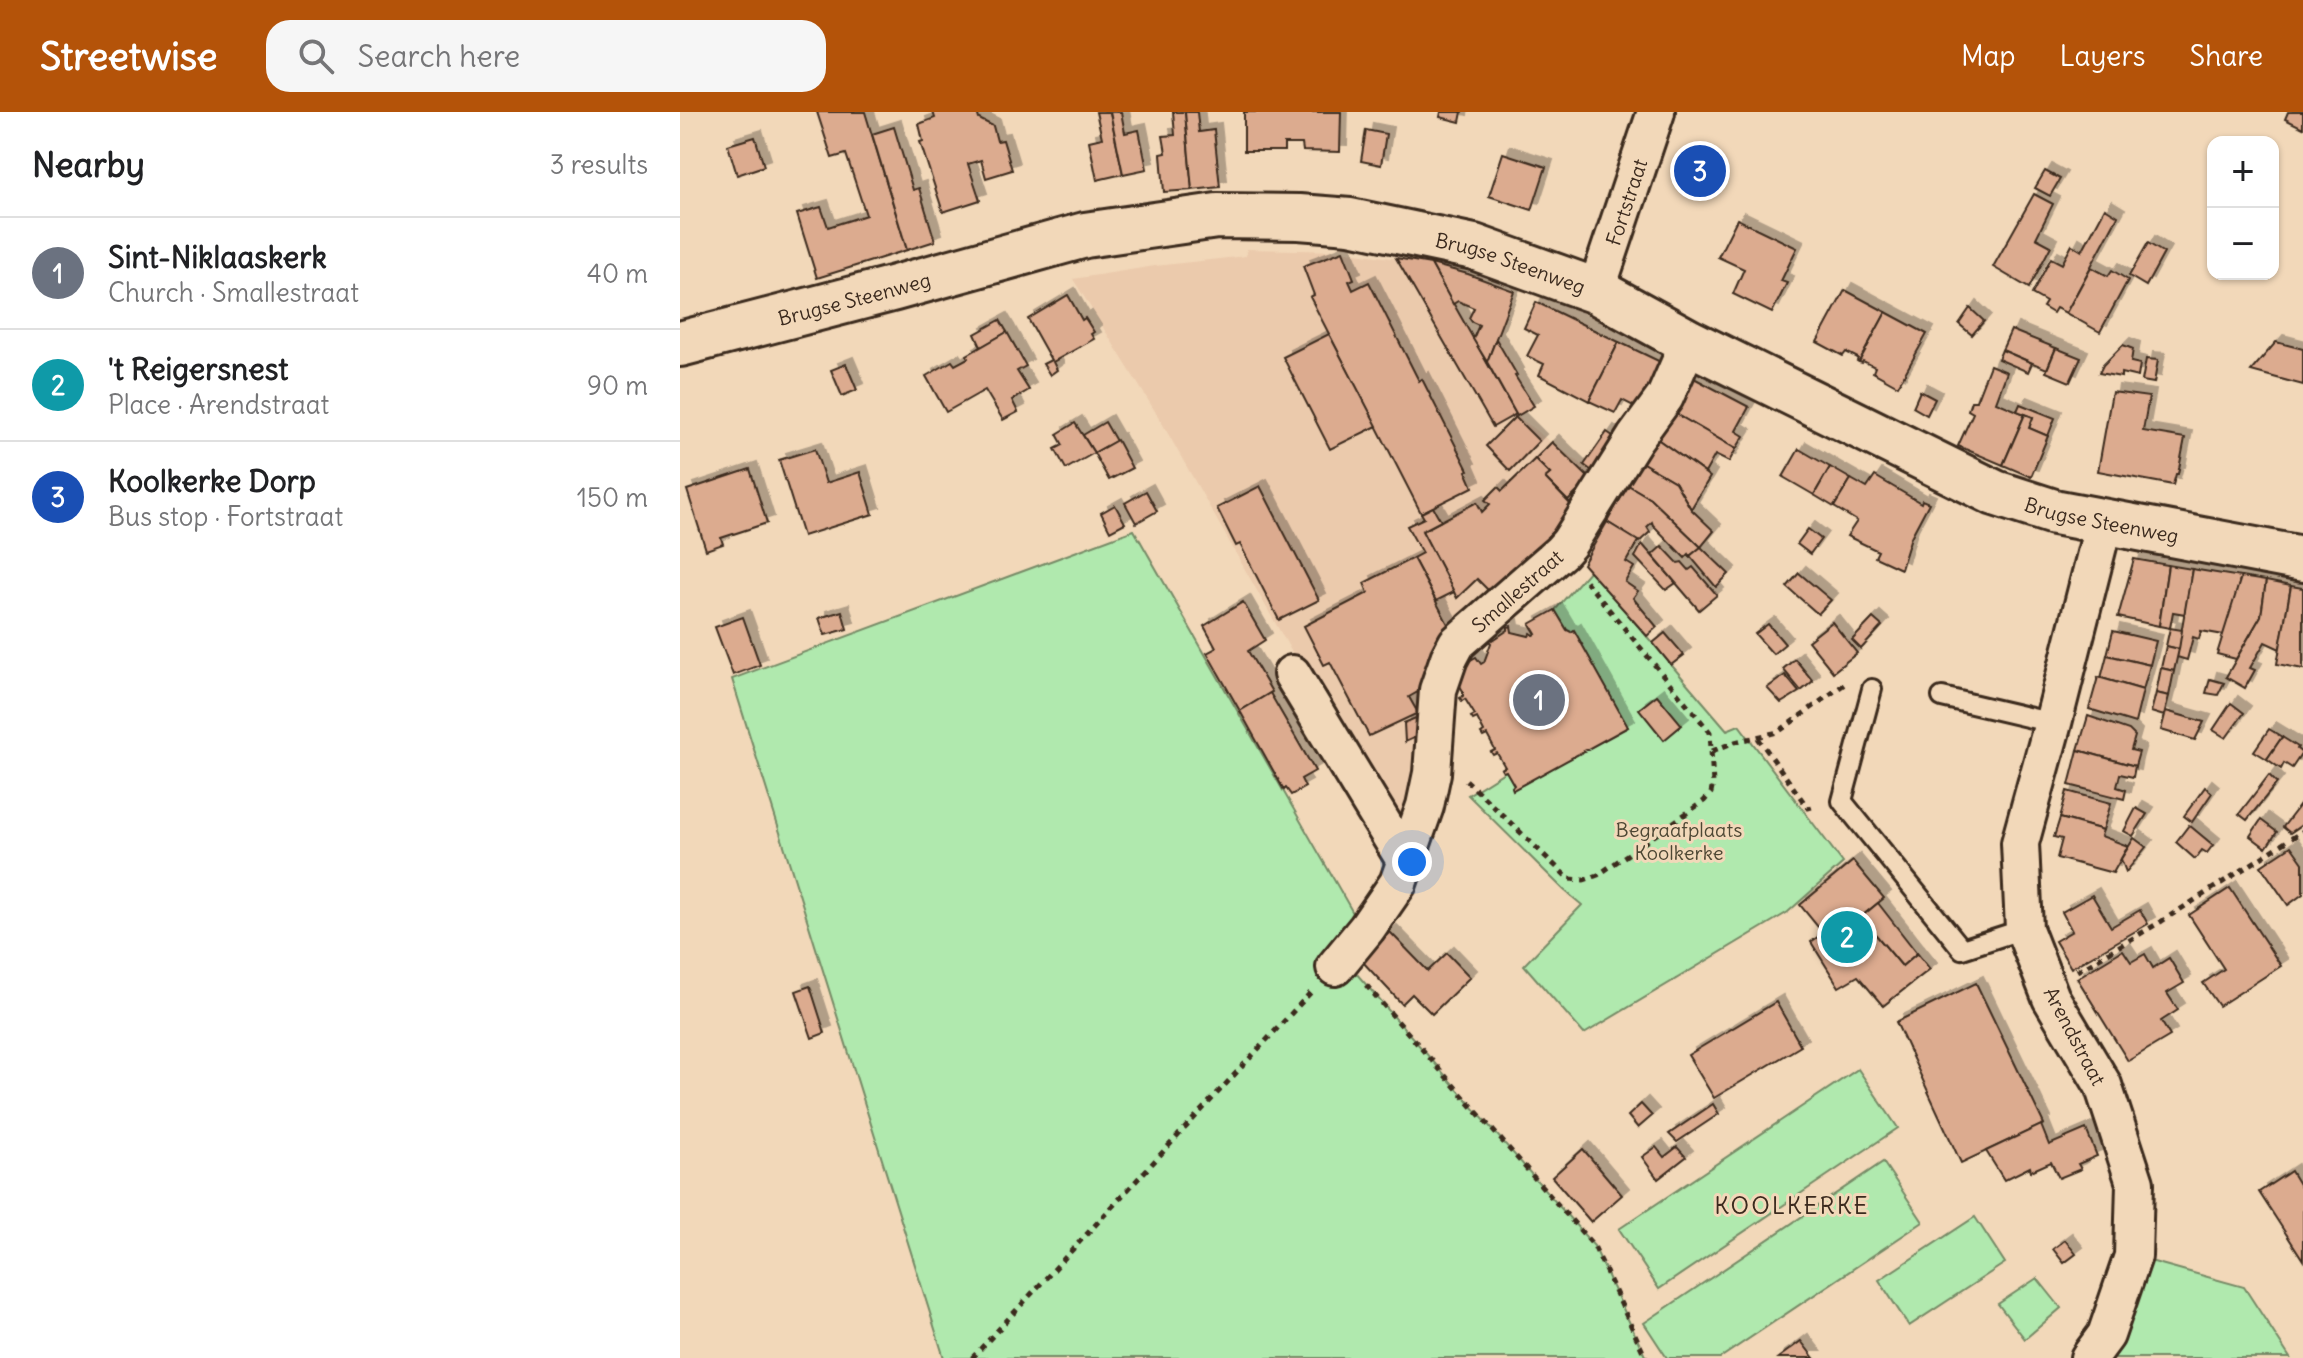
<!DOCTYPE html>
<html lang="en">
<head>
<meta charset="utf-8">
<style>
  :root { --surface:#fff; --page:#f6f6f6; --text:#202124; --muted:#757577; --line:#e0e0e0; --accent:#b45309 }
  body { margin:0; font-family:Delius,sans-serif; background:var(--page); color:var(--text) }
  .controls { position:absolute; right:24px; top:24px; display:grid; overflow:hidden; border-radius:16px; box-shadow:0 2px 6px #0004 }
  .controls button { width:72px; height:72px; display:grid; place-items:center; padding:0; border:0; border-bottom:2px solid var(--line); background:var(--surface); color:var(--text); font:40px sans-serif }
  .you { position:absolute; left:732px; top:750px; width:28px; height:28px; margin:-20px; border:6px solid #fff; border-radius:50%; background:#1a73e8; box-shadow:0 0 0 12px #1a73e833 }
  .badge { display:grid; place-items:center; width:52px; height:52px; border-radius:50%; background:var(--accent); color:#fff; font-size:26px; font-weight:700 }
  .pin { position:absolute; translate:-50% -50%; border:4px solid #fff; box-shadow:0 2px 8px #0006 }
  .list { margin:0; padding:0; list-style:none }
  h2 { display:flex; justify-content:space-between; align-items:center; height:104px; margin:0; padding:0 32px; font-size:34px }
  h2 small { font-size:26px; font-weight:400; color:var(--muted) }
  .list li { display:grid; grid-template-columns:52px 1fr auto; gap:24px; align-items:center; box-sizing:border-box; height:112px; padding:0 32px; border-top:2px solid var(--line) }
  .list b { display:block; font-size:30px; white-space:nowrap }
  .list p { margin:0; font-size:26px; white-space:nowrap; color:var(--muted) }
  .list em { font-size:26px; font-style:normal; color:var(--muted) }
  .icon { flex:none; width:44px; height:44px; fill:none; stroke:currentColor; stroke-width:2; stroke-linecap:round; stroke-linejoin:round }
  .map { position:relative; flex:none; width:1623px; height:1246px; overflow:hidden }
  header { display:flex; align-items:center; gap:48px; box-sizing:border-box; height:112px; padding:0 40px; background:var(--accent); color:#fff }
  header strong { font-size:38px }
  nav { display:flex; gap:44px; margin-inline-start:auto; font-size:28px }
  .search { width:560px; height:72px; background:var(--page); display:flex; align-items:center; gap:20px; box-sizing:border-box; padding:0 28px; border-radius:24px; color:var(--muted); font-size:30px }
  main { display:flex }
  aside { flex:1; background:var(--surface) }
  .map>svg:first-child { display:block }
  .built { fill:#ebcaac }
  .green { fill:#b0e9ae; stroke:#768a66; stroke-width:2 }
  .building { fill:#dcab8f; stroke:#3b2a1e; stroke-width:2; filter:url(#shadow) }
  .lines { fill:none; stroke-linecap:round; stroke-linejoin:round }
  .lane-casing { stroke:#3b2a1e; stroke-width:24 }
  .street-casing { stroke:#3b2a1e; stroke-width:42 }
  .secondary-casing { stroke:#3b2a1e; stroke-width:50 }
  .path { stroke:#3b2a1e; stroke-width:5; stroke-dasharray:6 6; stroke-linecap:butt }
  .lane { stroke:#f2d8b9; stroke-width:18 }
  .street { stroke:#f2d8b9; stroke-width:36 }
  .secondary { stroke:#f2d8b9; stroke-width:44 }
  .labels { text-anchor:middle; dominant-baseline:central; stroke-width:6; stroke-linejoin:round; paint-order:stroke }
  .street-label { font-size:20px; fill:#3b2a1e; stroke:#f2d8b9 }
  .park-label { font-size:20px; fill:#4d4734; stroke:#f2d8b9 }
  .quarter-label { font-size:24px; letter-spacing:2px; fill:#3b2a1e; stroke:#f2d8b9 }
</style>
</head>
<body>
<header>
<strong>Streetwise</strong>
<div class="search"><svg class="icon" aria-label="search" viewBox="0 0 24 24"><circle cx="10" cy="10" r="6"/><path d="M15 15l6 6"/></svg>Search here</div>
<nav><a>Map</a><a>Layers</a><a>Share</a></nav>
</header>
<main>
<aside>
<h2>Nearby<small>3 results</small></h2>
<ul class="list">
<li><span class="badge" style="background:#6b7280">1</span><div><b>Sint-Niklaaskerk</b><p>Church · Smallestraat</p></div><em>40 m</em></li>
<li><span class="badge" style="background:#0f9aa8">2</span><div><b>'t Reigersnest</b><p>Place · Arendstraat</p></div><em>90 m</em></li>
<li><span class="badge" style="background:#1a4fb4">3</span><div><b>Koolkerke Dorp</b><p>Bus stop · Fortstraat</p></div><em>150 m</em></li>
</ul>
</aside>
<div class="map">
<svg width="1623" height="1246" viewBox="0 0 1623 1246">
  <defs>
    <filter id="shadow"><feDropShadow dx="7" dy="-7" stdDeviation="0" flood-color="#0004"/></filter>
  </defs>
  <rect width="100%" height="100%" fill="#f2d8b9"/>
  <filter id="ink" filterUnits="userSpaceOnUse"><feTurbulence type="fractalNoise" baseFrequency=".0125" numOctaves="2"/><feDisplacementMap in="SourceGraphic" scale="16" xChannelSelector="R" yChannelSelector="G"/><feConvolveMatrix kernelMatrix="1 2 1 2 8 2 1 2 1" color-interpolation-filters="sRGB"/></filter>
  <g filter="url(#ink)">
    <!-- built -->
    <polygon class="built" points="567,137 663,139 751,152 837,304 877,335 919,364 867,424 870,428 838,453 759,527 750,543 744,558 739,651 719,729 478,304 393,167 475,154 566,144"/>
    <!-- green -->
    <g class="green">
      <polygon points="454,418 673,801 687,816 662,845 914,1134 966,1246 264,1246 52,567"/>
      <polygon points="910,458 1047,618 1059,613 1163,751 1108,800 904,922 844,853 902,793 884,778 788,683 826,659 834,673 832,675 833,677 948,615 894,519 891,520 887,518 875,498"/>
      <polygon points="1178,957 1218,1016 979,1177 939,1117"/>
      <polygon points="1203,1050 1243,1110 1040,1246 987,1246 964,1211"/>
      <polygon points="1295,1105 1325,1151 1229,1214 1199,1168"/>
      <polygon points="1470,1149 1564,1175 1610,1246 1431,1246"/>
      <polygon points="1357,1166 1381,1196 1345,1227 1318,1192"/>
    </g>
    <!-- building -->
    <g class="building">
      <polygon points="137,0 185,0 227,138 137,166 117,102 141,95 148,115 186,103 166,42 152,46"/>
      <polygon points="253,0 297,0 299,7 313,14 317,29 323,28 332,58 306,66 301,48 288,52 300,88 263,100 240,30 243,29 239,12 255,6"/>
      <polygon points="416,0 430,0 443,62 417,68 409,29 422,26"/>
      <polygon points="430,0 441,0 445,21 459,18 467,57 443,62"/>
      <polygon points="493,0 505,0 512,78 484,80 481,42 486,41 483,24 495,23"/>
      <polygon points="505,0 517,0 519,20 534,18 540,75 512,78"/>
      <polygon points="564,0 661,0 660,40 623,39 622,32 604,32 604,39 564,39"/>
      <polygon points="761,0 782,0 780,10 760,5"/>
      <polygon points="1608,0 1623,0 1623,16 1605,7"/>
      <polygon points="214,15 233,78 239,76 255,129 227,138 192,22"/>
      <polygon points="686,18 706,22 701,53 681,49"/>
      <polygon points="75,25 84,54 57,63 48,33"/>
      <polygon points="823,41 866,55 852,98 809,84"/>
      <polygon points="1365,59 1380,67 1370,84 1355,76"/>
      <polygon points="1354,82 1373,92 1356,126 1371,134 1349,176 1313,155"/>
      <polygon points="1425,96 1438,104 1386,201 1376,196 1373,201 1363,195 1366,190 1352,182 1371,146 1382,152 1392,133 1402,139"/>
      <polygon points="1057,107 1117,136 1101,169 1107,171 1092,201 1053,182 1064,157 1038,145"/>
      <polygon points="1468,131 1484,141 1466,174 1449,164"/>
      <polygon points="663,139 674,167 669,169 673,178 689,170 739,269 742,267 788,358 786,359 793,375 741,401 630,185 634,183 623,154"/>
      <polygon points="716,146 751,152 836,302 813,315"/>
      <polygon points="751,152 788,162 834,179 807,250 793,227 799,213 792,210 789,206 794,196 778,189 773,192"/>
      <polygon points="1411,155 1428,164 1432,158 1448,168 1420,220 1386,201"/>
      <polygon points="1165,178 1206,200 1179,250 1177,249 1178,246 1166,240 1163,244 1137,230"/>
      <polygon points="388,183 402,208 405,206 414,220 411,222 414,227 373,250 377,258 370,263 363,252 371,248 348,207"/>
      <polygon points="856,190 939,230 909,289 859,263 864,252 847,244 858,223 844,216"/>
      <polygon points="1290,196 1304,209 1292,223 1279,212"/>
      <polygon points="1206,200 1247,222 1218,274 1193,260 1195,255 1183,249 1182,251 1179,250"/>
      <polygon points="320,208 327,220 301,235 295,222"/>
      <polygon points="1331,218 1376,236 1367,257 1322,238"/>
      <polygon points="327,220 346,254 337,259 349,278 332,288 338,300 323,308 305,278 266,300 246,264 272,249 275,253 288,246 287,243"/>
      <polygon points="649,222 697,314 650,337 603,245"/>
      <polygon points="816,227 837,263 835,264 854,294 837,304 807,250"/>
      <polygon points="939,230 991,255 967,301 942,288 935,301 909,289"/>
      <polygon points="1596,230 1623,237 1623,273 1571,259"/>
      <polygon points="1443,233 1453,237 1451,250 1460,252 1458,265 1441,261 1441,265 1419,261 1423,253"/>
      <polygon points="1376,236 1401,246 1390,270 1366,260"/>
      <polygon points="1322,238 1352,251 1348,260 1318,247"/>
      <polygon points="1466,247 1478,248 1474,271 1462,269"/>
      <polygon points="166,252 177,278 162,284 151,258"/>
      <polygon points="1310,253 1327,260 1316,290 1345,302 1323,353 1278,334 1293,301 1288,298 1291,289 1296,289"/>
      <polygon points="1010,264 1069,295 1056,319 1064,324 1056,337 991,299"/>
      <polygon points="1240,279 1255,287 1247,303 1233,295"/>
      <polygon points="1432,280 1469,285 1463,319 1505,326 1498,362 1496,362 1493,373 1418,359"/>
      <polygon points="1340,292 1375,306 1368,324 1349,316 1353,305 1337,299"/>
      <polygon points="991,299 1056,337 1049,350 1035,343 1025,361 976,326"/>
      <polygon points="1345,302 1353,305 1349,316 1368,324 1351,365 1323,353"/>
      <polygon points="835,305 859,329 830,359 806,334"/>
      <polygon points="425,310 436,329 414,341 403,323"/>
      <polygon points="395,311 414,341 386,357 375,337 383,333 377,322"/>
      <polygon points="927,320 943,331 919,364 904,353"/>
      <polygon points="976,326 1030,365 1011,397 995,370 961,350"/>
      <polygon points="437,328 452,356 429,368 414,341"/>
      <polygon points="872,330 910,367 888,389 865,366 870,362 855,347"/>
      <polygon points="135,337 146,371 180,360 193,402 123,424 99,348"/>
      <polygon points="1119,337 1150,355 1134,383 1103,365"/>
      <polygon points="855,347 870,362 865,366 895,397 867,425 870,428 842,456 838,452 810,480 797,467 777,486 742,419 797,390 802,400 810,392 805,388 818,375 822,379"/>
      <polygon points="961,350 995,370 1011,397 1034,419 1021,435 970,386 948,373"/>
      <polygon points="1150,355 1171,367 1154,395 1134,383"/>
      <polygon points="70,357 87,411 41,426 43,432 26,438 7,378"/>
      <polygon points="1195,364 1241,391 1242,388 1249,391 1231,425 1221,457 1195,445 1198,439 1167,424 1177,409 1154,395 1171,367 1187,376"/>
      <polygon points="948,373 970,386 1021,435 1010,444 1009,442 1005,446 973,413 972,410 967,415 970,420 959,430 927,410"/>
      <polygon points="580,374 639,488 599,508 560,432 556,434 537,396"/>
      <polygon points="466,379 477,399 456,411 445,391"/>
      <polygon points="435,393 445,411 430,419 421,401"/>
      <polygon points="753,395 761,409 742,419 774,480 756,489 733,446 742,441 727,414 744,406 741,401"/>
      <polygon points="927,410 958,429 946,450 954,455 945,470 958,479 953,486 977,515 967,524 903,452"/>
      <polygon points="1128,417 1141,427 1130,442 1117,432"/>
      <polygon points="962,432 996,471 986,478 955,445"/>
      <polygon points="982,434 998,451 1002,450 1009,458 1013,455 1037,483 1019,498 972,443"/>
      <polygon points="1021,435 1049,462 1036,475 1010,444"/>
      <polygon points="733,446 769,514 749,543 741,578 729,585 738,601 689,624 650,550 644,553 624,514 688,481 684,471"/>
      <polygon points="1454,447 1488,453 1479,514 1438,505"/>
      <polygon points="1488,453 1512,457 1505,502 1493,500 1490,516 1479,514"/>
      <polygon points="1512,457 1561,465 1544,523 1521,519 1519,527 1513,525 1507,548 1497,545"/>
      <polygon points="1119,461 1151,488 1138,502 1107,475"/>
      <polygon points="1561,465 1586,469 1581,504 1556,547 1537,542"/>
      <polygon points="1586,469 1611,474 1600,537 1585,530 1570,556 1575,558 1565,576 1546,565 1581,504"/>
      <polygon points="1611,474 1623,476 1623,557 1597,552"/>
      <polygon points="563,490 585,528 568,539 592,580 560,599 527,541 536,536 524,514"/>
      <polygon points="875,498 887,518 891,520 894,518 948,615 833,678 832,675 834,673 826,659 823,660 821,657 825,655 817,641 813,643 811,640 815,638 807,623 803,625 801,622 804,620 797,606 793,608 791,605 795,603 785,587 782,589 780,586 783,584 783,579 771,559 796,545 801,552 804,550 811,531 808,528 810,525 813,528 828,518 828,515 831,514 832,520 849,524 851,521 854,523 856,522 850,512"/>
      <polygon points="162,499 167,517 145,523 139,506"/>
      <polygon points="63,505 80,553 53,563 35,515"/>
      <polygon points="1193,506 1202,514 1181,537 1172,528"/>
      <polygon points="1152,510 1177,541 1153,560 1128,529"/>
      <polygon points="1088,512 1105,532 1093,542 1075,522"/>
      <polygon points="1490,516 1502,518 1499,537 1486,534"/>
      <polygon points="1433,519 1476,529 1470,553 1427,543"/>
      <polygon points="985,521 1004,543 991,553 973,531"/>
      <polygon points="1486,534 1499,537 1494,559 1481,556"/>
      <polygon points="1427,543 1470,553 1463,578 1421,566"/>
      <polygon points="1115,547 1133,569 1121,579 1103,557"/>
      <polygon points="1481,556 1494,559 1489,584 1476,581"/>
      <polygon points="1105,563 1119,580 1101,591 1087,576"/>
      <polygon points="1418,565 1463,578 1455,611 1409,597"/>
      <polygon points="1530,567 1544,571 1538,583 1526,581"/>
      <polygon points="590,581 635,659 621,667 625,675 611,683 606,676 604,678 560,599"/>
      <polygon points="1476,581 1489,584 1484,604 1471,600"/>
      <polygon points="977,583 1002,613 984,628 959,597"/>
      <polygon points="1551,591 1564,601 1546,626 1533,618"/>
      <polygon points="1486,599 1524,610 1515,628 1481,618"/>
      <polygon points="1408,604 1449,618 1455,624 1451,638 1459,640 1455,654 1398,638"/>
      <polygon points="738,605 738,624 725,630 724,611"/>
      <polygon points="1589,617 1602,625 1587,647 1574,639"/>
      <polygon points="1602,625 1618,635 1617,637 1622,641 1612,656 1604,651 1601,657 1587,647"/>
      <polygon points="1398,638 1455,654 1453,665 1440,662 1437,675 1446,678 1444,687 1389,673"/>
      <polygon points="1589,663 1597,671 1567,708 1559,702"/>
      <polygon points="1525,675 1532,681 1512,710 1504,704"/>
      <polygon points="1387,679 1431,691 1423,718 1380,706"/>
      <polygon points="1623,689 1623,712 1610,721 1603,715"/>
      <polygon points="1456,696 1467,702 1453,724 1444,719"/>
      <polygon points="1380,706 1423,718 1421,724 1448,734 1433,761 1377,746 1382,727 1374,725"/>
      <polygon points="1581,708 1597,720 1586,736 1570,724"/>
      <polygon points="1509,713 1533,733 1527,741 1522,738 1515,747 1496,730"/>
      <polygon points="1454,726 1466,735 1446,760 1441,747"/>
      <polygon points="1611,734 1623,751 1623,782 1608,793 1581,754"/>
      <polygon points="1173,749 1204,786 1181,805 1222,854 1237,841 1250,857 1203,894 1178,864 1159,875 1131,830 1143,821 1120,793"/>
      <polygon points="1550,776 1601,854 1539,894 1523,871 1544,857 1509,803"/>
      <polygon points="1412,783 1431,815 1460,798 1468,812 1391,856 1375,829 1392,819 1382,800"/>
      <polygon points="1198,791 1237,841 1222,854 1181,805"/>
      <polygon points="710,820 748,859 767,841 790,865 752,902 732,882 722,892 681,848"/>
      <polygon points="1443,838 1451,850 1465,842 1473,856 1489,846 1504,871 1487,881 1498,898 1481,909 1490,924 1448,949 1397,866"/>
      <polygon points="1296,871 1364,1012 1281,1051 1216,910"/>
      <polygon points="130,874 145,921 132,926 116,879"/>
      <polygon points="1096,890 1121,934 1034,986 1008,943"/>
      <polygon points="961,992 972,1004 958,1016 948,1004"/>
      <polygon points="1033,992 1039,1002 997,1030 989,1022"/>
      <polygon points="1361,1013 1369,1033 1406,1017 1417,1044 1398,1052 1401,1057 1379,1066 1371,1050 1351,1059 1350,1055 1324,1068 1306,1039"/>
      <polygon points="976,1035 984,1045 997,1035 1006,1045 978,1067 962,1045"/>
      <polygon points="903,1037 942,1083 911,1110 872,1065"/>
      <polygon points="1611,1059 1623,1079 1623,1148 1579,1080"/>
      <polygon points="1385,1128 1396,1142 1384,1151 1373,1137"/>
      <polygon points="1121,1229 1134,1246 1098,1246"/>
    </g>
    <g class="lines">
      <!-- lane casing -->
      <g class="lane-casing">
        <g id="lane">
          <polyline points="1192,577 1162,689 1282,837 1344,817"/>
          <polyline points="1262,585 1373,611"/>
        </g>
      </g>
      <!-- street casing -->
      <g class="street-casing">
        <g id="street">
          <path id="s1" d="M916 179 976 0"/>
          <polyline points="612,562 726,750"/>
          <path id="s2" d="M655 855 687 816 718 771 745 694 752 661 758 578 769 546 777 531 881 440 889 431 955 326 985 285 1009 230"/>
          <polyline points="1409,1246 1426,1223 1453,1144 1455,1071 1423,973 1371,886 1344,817 1340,731 1373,611 1424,410"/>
        </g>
      </g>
      <!-- secondary casing -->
      <g class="secondary-casing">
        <g id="secondary">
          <path id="s3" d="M0 232 215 176 405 123 537 104 619 105 670 109 794 135 916 179 1009 230 1315 381 1374 400 1623 447"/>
        </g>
      </g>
      <!-- path -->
      <g class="path">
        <polyline points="1078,626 1128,696 1137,694"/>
        <polyline points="1032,639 1055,630 1098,620 1166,571 1168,572"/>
        <polyline points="786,668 889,767 904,768 918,763 1024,689 1031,681 1033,672 1030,620 903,466"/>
        <polyline points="1397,859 1482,809 1623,719"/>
        <polyline points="686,873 914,1134 966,1246"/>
        <polyline points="292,1246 632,879"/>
      </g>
      <!-- lane -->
      <use href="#lane" class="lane"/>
      <!-- street -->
      <use href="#street" class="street"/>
      <!-- secondary -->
      <use href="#secondary" class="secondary"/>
    </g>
  </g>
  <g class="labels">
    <!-- street labels -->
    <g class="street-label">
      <text stroke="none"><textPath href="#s1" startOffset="94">Fortstraat</textPath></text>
      <text stroke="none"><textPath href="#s3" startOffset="852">Brugse Steenweg</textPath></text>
      <text stroke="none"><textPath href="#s3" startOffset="180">Brugse Steenweg</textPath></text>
      <text stroke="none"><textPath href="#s3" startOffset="1500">Brugse Steenweg</textPath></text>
      <text stroke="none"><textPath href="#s2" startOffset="434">Smallestraat</textPath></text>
      <text transform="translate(1395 924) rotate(62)">Arendstraat</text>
    </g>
    <!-- park labels -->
    <g class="park-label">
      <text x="999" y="717">Begraafplaats<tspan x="999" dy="23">Koolkerke</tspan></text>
    </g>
    <!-- quarter labels -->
    <g class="quarter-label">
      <text x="1112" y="1093">KOOLKERKE</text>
    </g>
  </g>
</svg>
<div class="controls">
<button>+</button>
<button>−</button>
</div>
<div class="you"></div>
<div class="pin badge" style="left:859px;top:588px;background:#6b7280">1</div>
<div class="pin badge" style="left:1167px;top:825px;background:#0f9aa8">2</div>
<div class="pin badge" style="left:1020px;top:59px;background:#1a4fb4">3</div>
</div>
</main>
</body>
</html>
